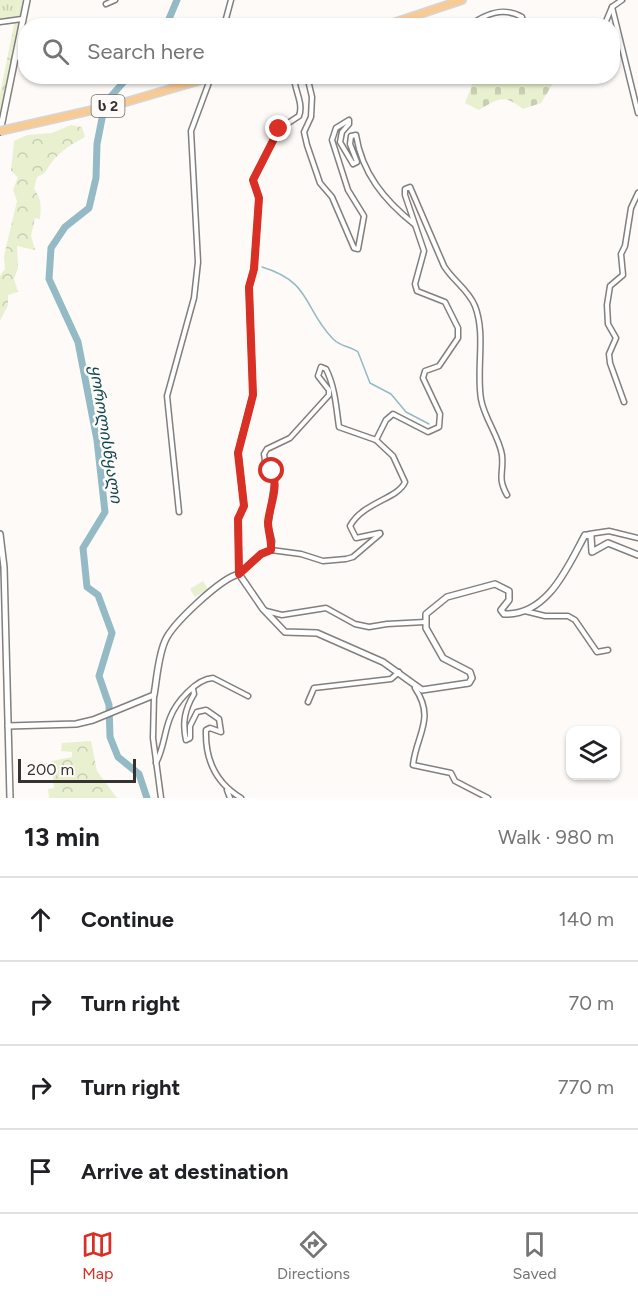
<!DOCTYPE html>
<html lang="en">
<head>
<meta charset="utf-8">
<style>
  :root { --surface:#fff; --page:#f2f2f2; --text:#202124; --muted:#757577; --line:#e0e0e0; --accent:#d93025 }
  body { margin:0; font-family:Figtree,"Noto Sans Georgian",sans-serif; background:var(--page); color:var(--text) }
  .controls { position:absolute; right:18px; bottom:18px; display:grid; overflow:hidden; border-radius:12px; box-shadow:0 2px 4px #0004 }
  .controls button { width:54px; height:54px; display:grid; place-items:center; padding:0; border:0; border-bottom:2px solid var(--line); background:var(--surface); color:var(--text); font:30px sans-serif }
  .scale { position:absolute; left:18px; bottom:15px; width:118px; box-sizing:border-box; padding-left:6px; border:3px solid #343332; border-top:0; font-size:16px; line-height:21px; white-space:nowrap; color:#343332; -webkit-text-stroke:4px #fdfaf7; paint-order:stroke }
  .stop { position:absolute; width:18px; height:18px; margin:-14px; border:4px solid #d93025; border-radius:50%; background:#fff }
  .stop.end { background:#d93025; border-color:#fff; box-shadow:0 2px 6px #0008 }
  .list { margin:0; padding:0; list-style:none }
  h2 { display:flex; justify-content:space-between; align-items:center; height:78px; margin:0; padding:0 24px; font-size:26px }
  h2 small { font-size:20px; font-weight:400; color:var(--muted) }
  .list li { display:grid; grid-template-columns:39px 1fr auto; gap:18px; align-items:center; box-sizing:border-box; height:84px; padding:0 24px; border-top:2px solid var(--line) }
  .list b { display:block; font-size:22px; white-space:nowrap }
  .list em { font-size:20px; font-style:normal; color:var(--muted) }
  .icon { flex:none; width:33px; height:33px; fill:none; stroke:currentColor; stroke-width:2; stroke-linecap:round; stroke-linejoin:round }
  .map { position:relative; flex:none; width:638px; height:798px; overflow:hidden }
  .search { position:absolute; background:var(--surface); box-shadow:0 2px 4px #0004; left:18px; right:18px; top:18px; height:66px; display:flex; align-items:center; gap:15px; box-sizing:border-box; padding:0 21px; border-radius:24px; color:var(--muted); font-size:22px }
  .sheet { height:414px; background:var(--surface) }
  nav { display:flex; justify-content:space-around; align-items:center; box-sizing:border-box; height:84px; border-top:2px solid var(--line); background:var(--surface); font-size:16px; color:var(--muted) }
  nav a { display:grid; justify-items:center; gap:3px }
  nav .on { color:var(--accent) }
  .map>svg:first-child { display:block }
  .grass { fill:url(#grass-tufts) }
  .forest { fill:url(#forest-crowns) }
  .cemetery { fill:url(#cemetery-stones) }
  .green { fill:#e8f0d0 }
  .lines { fill:none; stroke-linecap:round; stroke-linejoin:round }
  .stream { stroke:#94bac6; stroke-width:1.5 }
  .river { stroke:#94bac6; stroke-width:7 }
  .minor-casing { stroke:#827f7d; stroke-width:7 }
  .tertiary-casing { stroke:#827f7d; stroke-width:8 }
  .trunk-casing { stroke:#d6d6d6; stroke-width:10 }
  .minor { stroke:#fff; stroke-width:4 }
  .tertiary { stroke:#fff; stroke-width:5 }
  .trunk { stroke:#f8ca94; stroke-width:7 }
  .trunk-bridge-casing { stroke:#d6d6d6; stroke-width:10; stroke-linecap:butt }
  .trunk-bridge { stroke:#f8ca94; stroke-width:7 }
  .route { stroke:#d93025; stroke-width:8 }
  .labels { text-anchor:middle; dominant-baseline:central; stroke-width:5; stroke-linejoin:round; paint-order:stroke }
  .shield { fill:#fdfaf7; stroke:#706f6d; stroke-width:1.5 }
  .shield-label { font-size:14px; font-weight:bold; fill:#343332 }
  .water-label { font-size:16px; font-style:italic; fill:#0e4653; stroke:#fdfaf7 }
</style>
</head>
<body>
<div class="map">
<svg width="638" height="798" viewBox="0 0 638 798">
  <defs>
    <pattern id="grass-tufts" width="24" height="20" patternUnits="userSpaceOnUse" patternTransform="scale(1.5)"><rect width="24" height="20" fill="#e8f0d0"/><path d="M3 7l-1-3M5 7V3M7 7l1-3M15 17l-1-3M17 17v-4M19 17l1-3" fill="none" stroke="#c8ceb3"/></pattern>
    <pattern id="forest-crowns" width="20" height="18" patternUnits="userSpaceOnUse" patternTransform="scale(1.5)"><rect width="20" height="18" fill="#e8f0d0"/><path d="M2 6a3 3 0 1 1 6 0M12 15a3 3 0 1 1 6 0" fill="none" stroke="#c8ceb3"/></pattern>
    <pattern id="cemetery-stones" width="16" height="16" patternUnits="userSpaceOnUse" patternTransform="scale(1.5)"><rect width="16" height="16" fill="#e8f0d0"/><path d="M2 7V4a2 2 0 0 1 4 0v3zM10 15v-3a2 2 0 0 1 4 0v3z" fill="#c8ceb3"/></pattern>
  </defs>
  <rect width="100%" height="100%" fill="#fdfaf7"/>
  <!-- grass -->
  <polygon class="grass" points="0,0 19,0 14,24 0,25"/>
  <!-- forest -->
  <g class="forest">
    <polygon points="19,0 24,0 0,113 0,94"/>
    <path d="M71 125 82 127 85 137C68 146 54 155 45 173L37 177 34 189C42 199 41 208 40 219L35 218 31 236 35 250 17 246 18 268 14 279 18 292 8 295V305L0 321V276L5 269 4 256 17 201 13 190 18 177 11 171 14 141 27 135 52 133Z"/>
    <polygon points="91,741 97,771 117,798 49,798 48,789 54,788 52,761 72,757 72,752 61,751 62,743"/>
  </g>
  <!-- cemetery -->
  <path class="cemetery" d="M475 77V76L557 77 541 103 523 109C504 94 499 98 479 110L465 103Z"/>
  <!-- green -->
  <polygon class="green" points="203,581 208,589 195,597 190,589"/>
  <g class="lines">
    <!-- stream -->
    <g class="stream">
      <path d="M262 267C312 282 303 308 333 339 341 347 350 346 358 352L370 383 391 394 406 412 429 424"/>
      <polyline points="0,556 2,581"/>
    </g>
    <!-- river -->
    <g class="river">
      <polyline points="166,26 177,0"/>
      <polyline points="129,76 105,103 97,144 96,178 89,208 65,227 51,248 49,279 78,342 97,440 105,512 83,548 87,587 98,595 112,633 99,676 109,705 110,737 118,757 139,774 147,798"/>
    </g>
    <!-- minor casing -->
    <g class="minor-casing">
      <g id="minor">
        <polyline points="622,0 612,7 638,113"/>
        <polyline points="106,4 115,0"/>
        <polyline points="0,22 22,19"/>
        <polyline points="224,26 231,0"/>
        <path d="M469 26C485 14 503 6 522 17L523 23 517 26"/>
        <polyline points="604,26 612,7"/>
        <polyline points="15,57 26,59"/>
        <path d="M307 76 312 97 311 117 304 132 307 145 320 183 332 197 354 248 358 249 364 216 348 190 332 140 336 128 349 120V124L342 132 340 142 353 164 357 162 350 144 351 136 356 135C362 173 384 200 414 224"/>
        <polyline points="353,76 358,79 366,76"/>
        <polyline points="624,402 610,363 609,354 616,338 608,324 607,305 610,286 623,275 621,254 625,246 631,208 638,193"/>
        <path d="M376 440 386 420 393 414 428 432 439 427 440 414 423 378 425 371 439 366 458 338V328L445 302 417 291 415 284 424 251 405 195V189L410 187 444 266C453 281 468 289 475 306 486 335 476 368 481 399 484 418 499 436 502 455 504 473 497 477 507 495"/>
        <polyline points="179,512 167,396 194,298 198,262 191,131 211,77"/>
        <polyline points="589,534 609,531 638,538"/>
        <path d="M271 550 272 541 268 526 275 479 265 461 264 454 267 449 290 438 329 395V390L318 376 321 367 326 369C335 387 336 406 339 427L376 440 393 456 405 482C398 499 363 502 350 526L356 538 380 533"/>
        <path d="M239 574 238 519 244 506 238 452 253 395 249 287 254 269 259 198 253 180 279 129 299 116C304 103 294 90 294 76"/>
        <polyline points="239,574 261,554 271,550 301,554 323,561 346,559 353,557 380,534"/>
        <polyline points="266,611 282,615 326,608 355,624 369,627 387,624 425,622"/>
        <polyline points="525,611 545,616 568,616 575,620 597,652 608,650"/>
        <path d="M415 688C436 719 416 735 413 765L451 773 455 781 488 798"/>
        <path d="M193 689 194 694C185 709 182 722 186 740L190 738V726L197 712 206 710 219 719 221 732 210 728 206 730C205 760 216 783 241 798"/>
        <polyline points="154,695 153,738 161,798"/>
        <polyline points="308,702 314,688 391,679 399,672"/>
        <path d="M156 763C164 748 164 733 170 718 176 702 196 679 213 678L248 696"/>
        <polyline points="227,790 230,798"/>
      </g>
    </g>
    <!-- tertiary casing -->
    <g class="tertiary-casing">
      <g id="tertiary">
        <polyline points="0,132 27,0"/>
        <polyline points="0,534 4,567 10,798"/>
        <path d="M8 726 76 724 93 720 154 695C157 678 158 657 165 641 172 624 221 578 239 574L263 609 285 632 317 633 383 662 422 690 469 683 472 678 470 672 443 658 426 628V614L447 597 495 584 509 591V600L501 610 504 614C548 616 568 566 585 535L591 536 592 552 608 543 638 555"/>
      </g>
    </g>
    <!-- trunk casing -->
    <g class="trunk-casing">
      <polyline id="trunk" points="384,26 462,0"/>
    </g>
    <!-- minor -->
    <use href="#minor" class="minor"/>
    <!-- tertiary -->
    <use href="#tertiary" class="tertiary"/>
    <!-- trunk -->
    <use href="#trunk" class="trunk"/>
    <!-- trunk-bridge casing -->
    <g class="trunk-bridge-casing">
      <polyline id="trunk-bridge" points="0,131 119,104 215,76"/>
    </g>
    <!-- trunk-bridge -->
    <use href="#trunk-bridge" class="trunk-bridge"/>
  </g>
  <g class="lines">
    <!-- route -->
    <path class="route" d="M272 471C279 488 270 504 268 522 268 532 272 540 271 550L261 554 239 574 238 519 244 506 238 453 253 395 249 287 254 269 259 198 253 180 279 129"/>
  </g>
  <g class="labels">
    <!-- shield labels -->
    <rect class="shield" x="91.5" y="95" width="33" height="22" rx="4.5"/>
    <g class="shield-label">
      <text x="108" y="106">ს 2</text>
    </g>
    <!-- water labels -->
    <g class="water-label">
      <text transform="translate(106 434) rotate(81)">ყოროლისწყალი</text>
    </g>
  </g>
</svg>
<div class="controls">
<button><svg class="icon" aria-label="layers" viewBox="0 0 24 24"><path d="M12 4l9 5-9 5-9-5zM3 14l9 5 9-5"/></svg></button>
</div>
<div class="scale">200 m</div>
<div class="stop" style="left:272px;top:471px"></div>
<div class="stop end" style="left:279px;top:129px"></div>
<div class="search"><svg class="icon" aria-label="search" viewBox="0 0 24 24"><circle cx="10" cy="10" r="6"/><path d="M15 15l6 6"/></svg>Search here</div>
</div>
<section class="sheet">
<h2>13 min<small>Walk · 980 m</small></h2>
<ul class="list">
<li><svg class="icon" aria-label="ahead" viewBox="0 0 24 24"><path d="M12 20V5M6 11l6-6 6 6"/></svg><div><b>Continue</b></div><em>140 m</em></li>
<li><svg class="icon" aria-label="right" viewBox="0 0 24 24"><path d="M7 20v-9h11M14 6l5 5-5 5"/></svg><div><b>Turn right</b></div><em>70 m</em></li>
<li><svg class="icon" aria-label="right" viewBox="0 0 24 24"><path d="M7 20v-9h11M14 6l5 5-5 5"/></svg><div><b>Turn right</b></div><em>770 m</em></li>
<li><svg class="icon" aria-label="arrive" viewBox="0 0 24 24"><path d="M6 21V4h12l-3 4 3 4H6"/></svg><div><b>Arrive at destination</b></div></li>
</ul>
</section>
<nav>
<a class="on"><svg class="icon" aria-label="map" viewBox="0 0 24 24"><path d="M3 6l6-2 6 2 6-2v14l-6 2-6-2-6 2zM9 4v14M15 6v14"/></svg>Map</a>
<a><svg class="icon" aria-label="directions" viewBox="0 0 24 24"><path d="M12 3l9 9-9 9-9-9zM9 14v-3h6M13 9l2 2-2 2"/></svg>Directions</a>
<a><svg class="icon" aria-label="saved" viewBox="0 0 24 24"><path d="M7 4h10v16l-5-4-5 4z"/></svg>Saved</a>
</nav>
</body>
</html>
